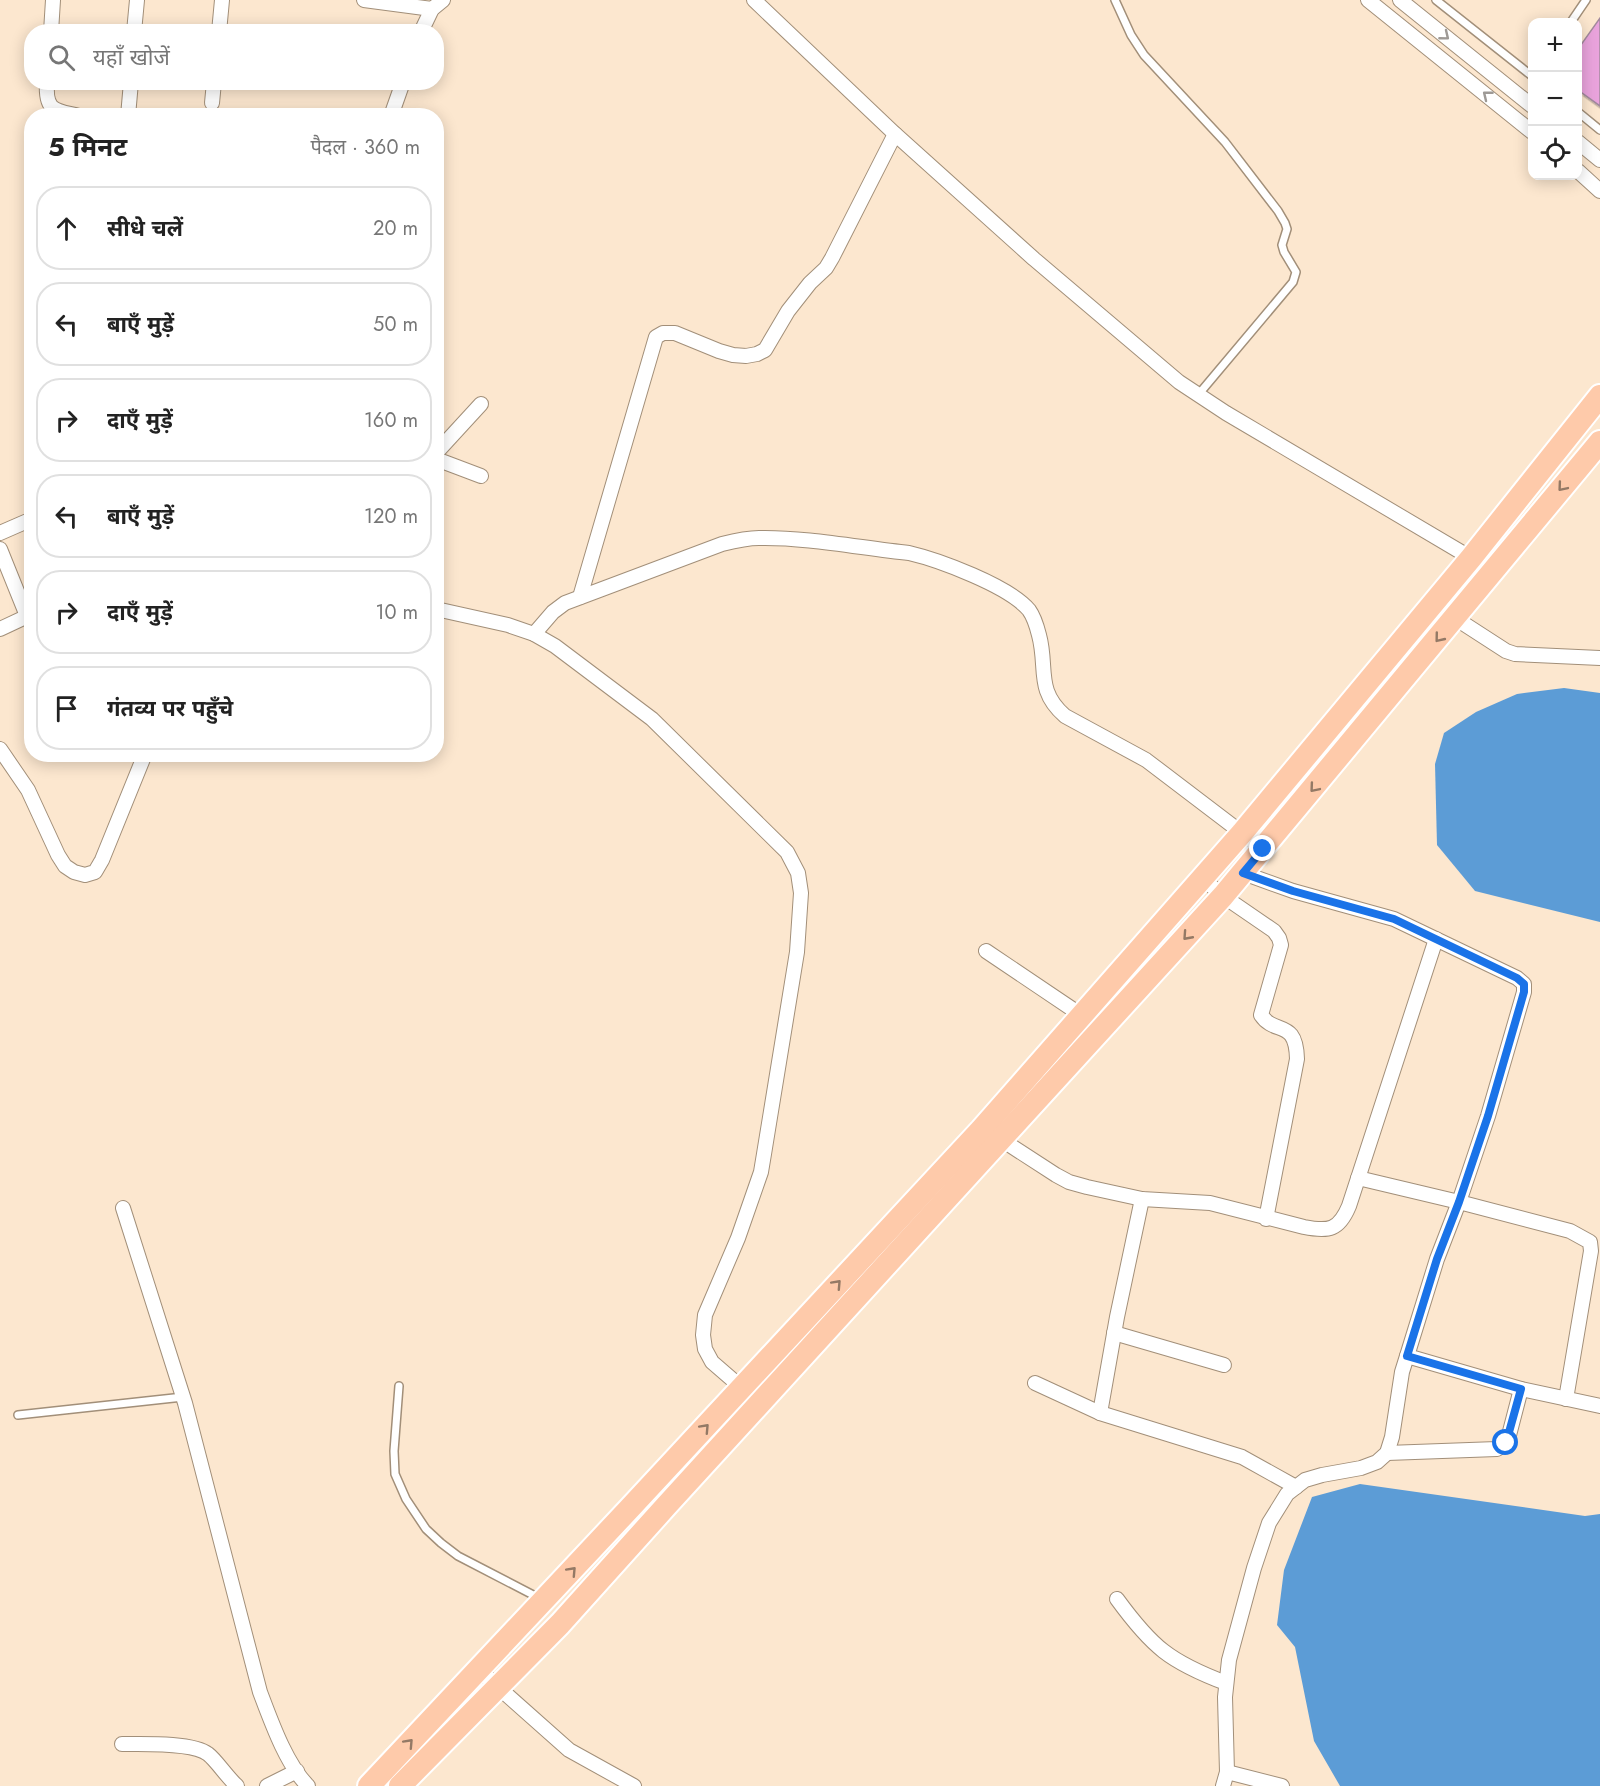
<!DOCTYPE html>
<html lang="hi">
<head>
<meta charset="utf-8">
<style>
  :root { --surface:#fff; --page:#f2f2f2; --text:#222; --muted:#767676; --line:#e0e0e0 }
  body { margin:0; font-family:Jost,"Noto Sans Devanagari",sans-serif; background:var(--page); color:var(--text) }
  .controls { position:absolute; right:18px; top:18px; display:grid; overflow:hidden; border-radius:12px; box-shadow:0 3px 15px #0003 }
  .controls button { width:54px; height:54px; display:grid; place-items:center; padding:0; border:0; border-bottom:2px solid var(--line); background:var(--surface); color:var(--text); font:30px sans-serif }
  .stop { position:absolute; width:18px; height:18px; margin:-14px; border:4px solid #1a73e8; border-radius:50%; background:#fff }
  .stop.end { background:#1a73e8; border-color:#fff; box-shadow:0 2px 6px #0008 }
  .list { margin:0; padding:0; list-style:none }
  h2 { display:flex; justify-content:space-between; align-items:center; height:78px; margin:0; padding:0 24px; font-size:26px }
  h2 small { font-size:20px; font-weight:400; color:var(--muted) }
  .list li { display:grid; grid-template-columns:39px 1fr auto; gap:18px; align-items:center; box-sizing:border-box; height:84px; margin:0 12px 12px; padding:0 12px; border:2px solid var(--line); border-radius:24px }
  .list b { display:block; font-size:22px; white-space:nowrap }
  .list em { font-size:20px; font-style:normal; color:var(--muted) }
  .icon { flex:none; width:33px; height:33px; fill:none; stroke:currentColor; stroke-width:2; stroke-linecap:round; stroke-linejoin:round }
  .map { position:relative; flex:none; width:1600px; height:1786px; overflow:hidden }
  .search { position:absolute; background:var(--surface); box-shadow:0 3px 15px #0003; left:24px; top:24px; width:420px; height:66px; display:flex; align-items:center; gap:15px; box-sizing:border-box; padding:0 21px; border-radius:24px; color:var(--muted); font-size:22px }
  .panel { position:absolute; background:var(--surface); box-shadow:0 3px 15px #0003; left:24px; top:108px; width:420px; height:654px; border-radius:24px }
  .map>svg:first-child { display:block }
  .water { fill:#5c9cd6 }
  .building { fill:#e9a3dc; stroke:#a28a9d; stroke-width:1.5; filter:url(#shadow) }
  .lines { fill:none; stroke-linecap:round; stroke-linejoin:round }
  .service-casing { stroke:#a28f79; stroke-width:10 }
  .minor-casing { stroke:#a28f79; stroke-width:16 }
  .primary-casing { stroke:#fff; stroke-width:26 }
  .service { stroke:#fff; stroke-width:7 }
  .minor { stroke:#fff; stroke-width:14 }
  .primary { stroke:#fecaaa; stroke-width:22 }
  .oneway { stroke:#9e9a96 }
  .oneway2 { stroke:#947965 }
  .route { stroke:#1a73e8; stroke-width:8 }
</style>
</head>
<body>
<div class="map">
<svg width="1600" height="1786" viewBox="0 0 1600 1786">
  <defs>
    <filter id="shadow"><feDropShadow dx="5.5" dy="5.5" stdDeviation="0" flood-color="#0004"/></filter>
  </defs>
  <rect width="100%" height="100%" fill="#fce7cf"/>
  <!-- water -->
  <g class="water">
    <polygon points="1564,688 1600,693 1600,922 1475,891 1437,845 1435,764 1444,733 1476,712 1517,694"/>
    <polygon points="1360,1484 1585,1516 1600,1514 1600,1786 1340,1786 1314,1741 1295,1647 1277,1625 1284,1570 1312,1497"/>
  </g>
  <!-- building -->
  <polygon class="building" points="1600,18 1600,106 1578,90 1578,49"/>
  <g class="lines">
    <!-- service casing -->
    <g class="service-casing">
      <g id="service">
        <polyline points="1115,0 1131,35 1144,55 1225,142 1278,211 1285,223 1287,229 1282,245 1284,252 1296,272 1293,282 1198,395"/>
        <polyline points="1436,0 1532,76"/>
        <polyline points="1571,22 1586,0"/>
        <polyline points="1578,112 1600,130"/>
        <polyline points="399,1386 394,1451 395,1474 406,1499 426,1529 441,1543 458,1556 539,1598"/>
        <polyline points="18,1415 183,1397"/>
      </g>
    </g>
    <!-- minor casing -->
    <g class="minor-casing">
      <g id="minor">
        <polyline points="364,0 432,9"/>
        <polyline points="754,0 895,134 1034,259 1179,382 1226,413 1493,571"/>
        <polyline points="1368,0 1532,132"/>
        <polyline points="1400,0 1532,106"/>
        <polyline points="51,32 53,0"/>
        <polyline points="134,32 137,0"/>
        <polyline points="219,32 222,0"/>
        <polyline points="421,32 432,9 443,0"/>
        <path d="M47 82C45 112 55 110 79 116"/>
        <polyline points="212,103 214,82"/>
        <polyline points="128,116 131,82"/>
        <polyline points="391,116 403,82"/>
        <polyline points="1578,142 1600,160"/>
        <polyline points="1578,171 1600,191"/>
        <polyline points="436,453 481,404"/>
        <polyline points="436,459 481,476"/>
        <polyline points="0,533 32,519"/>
        <polyline points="0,549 27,616"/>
        <polyline points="580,597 656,337 663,333 675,333 719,351 733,355 746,356 757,354 765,350 788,311 810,283 826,268 832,258 895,134"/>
        <polyline points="436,609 508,625 534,634 555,646 652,719 787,852 798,873 801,893 797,952 764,1154 761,1172 738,1238 705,1315 703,1335 705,1349 712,1362 742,1388"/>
        <polyline points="1455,618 1506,651 1515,654 1600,658"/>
        <polyline points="0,629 32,614"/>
        <path d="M534 634 553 612 565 603 722 544C734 541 746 538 759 538 806 537 861 548 909 553 939 560 1009 586 1029 610 1034 617 1037 627 1039 635 1048 668 1035 690 1065 716L1146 760 1263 849"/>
        <polyline points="0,749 28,790 58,855 65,866 74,872 85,875 95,872 102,860 145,754"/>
        <path d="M1202 878 1223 896 1274 931 1279 938 1281 945 1261 1015C1275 1036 1296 1018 1297 1059L1266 1219"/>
        <polyline points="986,951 1081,1015"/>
        <path d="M1002 1140 1056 1175 1069 1182 1087 1187 1142 1199 1210 1203 1304 1227C1329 1232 1339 1230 1349 1206L1436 939"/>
        <polyline points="1358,1178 1459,1202 1570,1231 1590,1242 1591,1251 1566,1399"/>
        <path d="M123 1208 185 1403 260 1692C271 1721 286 1764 308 1786"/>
        <polyline points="1114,1333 1224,1365"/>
        <polyline points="1407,1356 1521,1389 1600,1406"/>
        <polyline points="1035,1383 1100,1413 1242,1457 1296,1487"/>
        <polyline points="1100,1413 1117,1317 1142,1199"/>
        <polyline points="1387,1453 1497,1449 1507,1443 1521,1389"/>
        <path d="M1117 1599C1152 1647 1170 1662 1226 1683"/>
        <polyline points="479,1670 569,1750 634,1786"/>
        <path d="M122 1744C142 1744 193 1742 208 1754 216 1760 227 1777 237 1786"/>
        <polyline points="1227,1772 1282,1786"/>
        <polyline points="267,1786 297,1771"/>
        <polyline points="1223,1786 1227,1772 1225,1697 1229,1660 1254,1568 1269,1523 1287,1494 1305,1480 1322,1475 1361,1468 1377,1462 1387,1453 1392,1437 1402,1372 1407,1356 1437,1259 1459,1202 1488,1116 1524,992 1524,984 1517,978 1394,919 1293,891 1243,873"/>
      </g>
    </g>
    <!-- primary casing -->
    <g class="primary-casing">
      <g id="primary">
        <polyline points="369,1786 630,1508 981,1130 1242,833 1471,558 1600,396"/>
        <polyline points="400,1786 560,1624 666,1506 1223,896 1600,442"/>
      </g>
    </g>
    <!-- service -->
    <use href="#service" class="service"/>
    <!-- minor -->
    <use href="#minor" class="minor"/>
    <!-- primary -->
    <use href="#primary" class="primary"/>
  </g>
  <!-- one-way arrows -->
  <defs><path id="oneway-chevron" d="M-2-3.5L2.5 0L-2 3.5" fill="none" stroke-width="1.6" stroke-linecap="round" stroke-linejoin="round" transform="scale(1.5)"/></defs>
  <g class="oneway">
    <use href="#oneway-chevron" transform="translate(1445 36) rotate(39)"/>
    <use href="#oneway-chevron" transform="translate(1487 95) rotate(-141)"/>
  </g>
  <g class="oneway2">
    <use href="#oneway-chevron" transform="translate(1562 487) rotate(130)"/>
    <use href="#oneway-chevron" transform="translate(1439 638) rotate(129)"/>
    <use href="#oneway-chevron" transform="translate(1314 788) rotate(130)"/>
    <use href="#oneway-chevron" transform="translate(1187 936) rotate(132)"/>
    <use href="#oneway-chevron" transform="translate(837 1284) rotate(-47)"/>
    <use href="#oneway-chevron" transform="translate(705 1428) rotate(-47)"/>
    <use href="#oneway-chevron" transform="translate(572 1571) rotate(-47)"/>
    <use href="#oneway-chevron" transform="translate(409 1743) rotate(-47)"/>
  </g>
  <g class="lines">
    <!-- route -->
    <polyline class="route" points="1263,849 1243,873 1293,891 1394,919 1517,978 1524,984 1524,992 1488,1116 1459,1202 1437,1259 1407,1356 1521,1389 1506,1443"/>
  </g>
</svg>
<div class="controls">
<button>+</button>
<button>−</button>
<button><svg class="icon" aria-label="locate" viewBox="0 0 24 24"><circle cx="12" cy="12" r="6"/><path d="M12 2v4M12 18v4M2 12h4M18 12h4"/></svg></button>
</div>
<div class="stop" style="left:1506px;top:1443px"></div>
<div class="stop end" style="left:1263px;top:849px"></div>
<div class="search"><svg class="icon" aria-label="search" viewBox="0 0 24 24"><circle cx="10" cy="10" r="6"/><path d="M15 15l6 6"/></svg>यहाँ खोजें</div>
<section class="panel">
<h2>5 मिनट<small>पैदल · 360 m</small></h2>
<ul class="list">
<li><svg class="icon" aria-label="ahead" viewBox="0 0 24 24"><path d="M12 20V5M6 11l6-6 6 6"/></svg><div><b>सीधे चलें</b></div><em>20 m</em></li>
<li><svg class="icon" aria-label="left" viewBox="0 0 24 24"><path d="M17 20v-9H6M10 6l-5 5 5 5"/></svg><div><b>बाएँ मुड़ें</b></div><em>50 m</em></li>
<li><svg class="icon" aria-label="right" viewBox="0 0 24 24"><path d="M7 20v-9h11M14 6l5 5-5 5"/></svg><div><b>दाएँ मुड़ें</b></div><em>160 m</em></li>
<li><svg class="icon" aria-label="left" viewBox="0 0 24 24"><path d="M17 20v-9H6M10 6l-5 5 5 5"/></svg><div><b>बाएँ मुड़ें</b></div><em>120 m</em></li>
<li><svg class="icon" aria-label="right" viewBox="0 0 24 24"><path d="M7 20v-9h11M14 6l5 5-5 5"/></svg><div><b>दाएँ मुड़ें</b></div><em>10 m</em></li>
<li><svg class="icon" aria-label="arrive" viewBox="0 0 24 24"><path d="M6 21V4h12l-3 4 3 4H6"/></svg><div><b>गंतव्य पर पहुँचे</b></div></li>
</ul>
</section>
</div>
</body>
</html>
